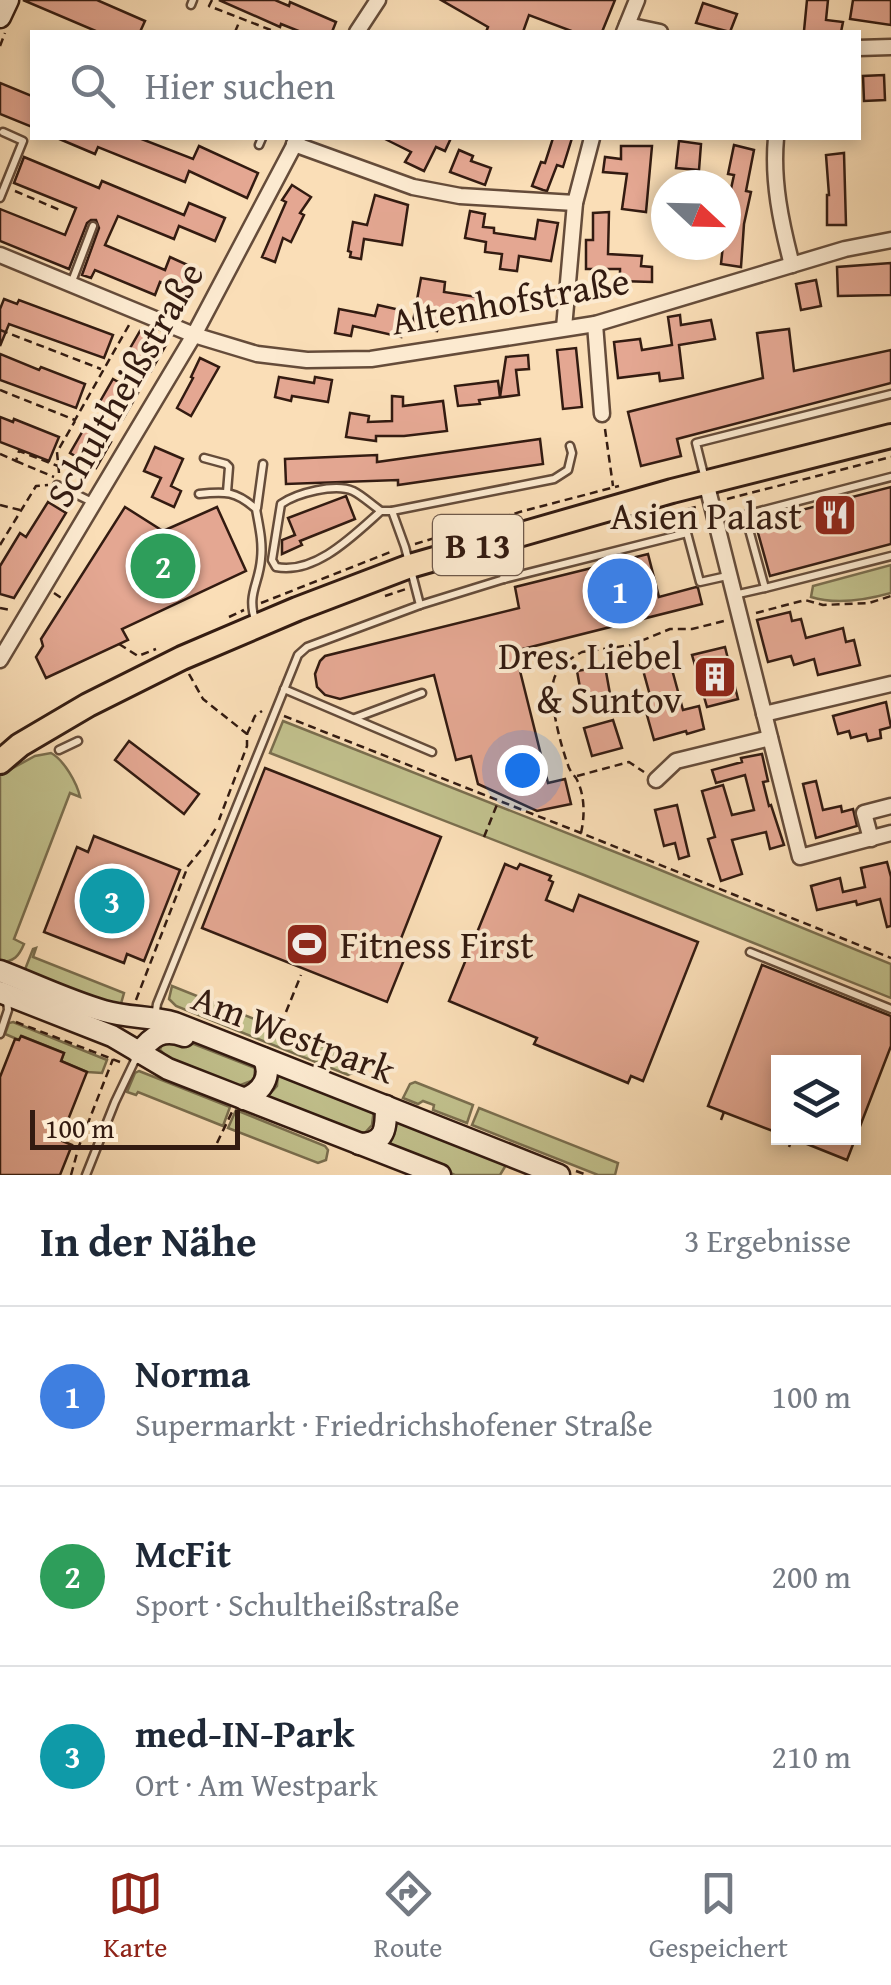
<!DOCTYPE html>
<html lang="de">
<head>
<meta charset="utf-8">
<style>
  :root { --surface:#fff; --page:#f6f6f7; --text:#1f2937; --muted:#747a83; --line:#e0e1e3; --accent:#8f2418 }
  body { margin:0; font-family:"Gentium Book Plus",serif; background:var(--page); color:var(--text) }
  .controls { position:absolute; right:30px; bottom:30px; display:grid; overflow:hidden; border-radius:0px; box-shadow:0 5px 15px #0003 }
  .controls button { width:90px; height:90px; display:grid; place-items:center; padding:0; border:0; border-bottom:2px solid var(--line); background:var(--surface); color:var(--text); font:50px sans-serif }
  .compass { position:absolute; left:651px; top:170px; width:90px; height:90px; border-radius:50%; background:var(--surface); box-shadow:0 5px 15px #0003; rotate:112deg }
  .scale { position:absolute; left:30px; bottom:25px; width:210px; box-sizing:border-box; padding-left:10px; border:5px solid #331b11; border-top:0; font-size:28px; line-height:35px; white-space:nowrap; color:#331b11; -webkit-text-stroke:8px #fcead0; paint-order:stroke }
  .you { position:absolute; left:522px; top:770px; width:35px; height:35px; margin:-25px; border:8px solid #fff; border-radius:50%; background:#1a73e8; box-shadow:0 0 0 15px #1a73e833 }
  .badge { display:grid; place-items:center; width:65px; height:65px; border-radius:50%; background:var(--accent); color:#fff; font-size:32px; font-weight:700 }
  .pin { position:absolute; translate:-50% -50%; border:5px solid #fff; box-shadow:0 2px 10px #0006 }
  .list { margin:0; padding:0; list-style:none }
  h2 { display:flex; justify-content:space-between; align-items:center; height:130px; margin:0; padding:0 40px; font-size:42px }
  h2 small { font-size:32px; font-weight:400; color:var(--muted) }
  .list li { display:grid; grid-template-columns:65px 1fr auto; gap:30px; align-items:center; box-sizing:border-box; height:180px; padding:0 40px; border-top:2px solid var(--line) }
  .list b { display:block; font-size:38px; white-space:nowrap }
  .list p { margin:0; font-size:32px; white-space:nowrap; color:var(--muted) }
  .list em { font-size:32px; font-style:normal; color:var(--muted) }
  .icon { flex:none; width:55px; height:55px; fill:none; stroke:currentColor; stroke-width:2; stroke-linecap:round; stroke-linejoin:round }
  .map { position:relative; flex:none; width:891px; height:1175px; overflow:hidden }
  .search { position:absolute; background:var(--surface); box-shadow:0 5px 15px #0003; left:30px; right:30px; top:30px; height:110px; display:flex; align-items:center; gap:25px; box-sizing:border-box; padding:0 35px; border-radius:0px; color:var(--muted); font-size:38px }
  .sheet { height:670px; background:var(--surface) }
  nav { display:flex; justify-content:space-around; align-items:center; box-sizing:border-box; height:140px; border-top:2px solid var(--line); background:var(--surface); font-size:28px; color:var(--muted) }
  nav a { display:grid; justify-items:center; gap:5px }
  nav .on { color:var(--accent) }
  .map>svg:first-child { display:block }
  .green { fill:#c1c08c; stroke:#7a6e4e; stroke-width:2.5 }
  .building { fill:#e4a792; stroke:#331b11; stroke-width:2.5 }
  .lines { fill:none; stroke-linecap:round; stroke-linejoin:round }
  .lane-casing { stroke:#654c3a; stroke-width:11 }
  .street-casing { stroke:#654c3a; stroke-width:19 }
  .secondary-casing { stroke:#331b11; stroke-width:25 }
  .primary-casing { stroke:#331b11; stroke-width:28 }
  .path { stroke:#331b11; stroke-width:2.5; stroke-dasharray:8 5; stroke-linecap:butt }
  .lane { stroke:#fcead0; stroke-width:6 }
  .street { stroke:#fcead0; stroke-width:14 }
  .secondary { stroke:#fcead0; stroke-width:20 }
  .primary { stroke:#fadeb7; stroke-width:22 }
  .labels { text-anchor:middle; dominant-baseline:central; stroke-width:8; stroke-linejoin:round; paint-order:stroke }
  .shield { fill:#fcead0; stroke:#6f594a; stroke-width:2.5 }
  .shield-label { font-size:35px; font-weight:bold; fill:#331b11 }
  .street-label { font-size:38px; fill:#331b11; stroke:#fcead0 }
  .poi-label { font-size:38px; fill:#331b11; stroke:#fcead0; text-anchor:end }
</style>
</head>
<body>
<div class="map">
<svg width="891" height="1175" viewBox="0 0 891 1175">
  <rect width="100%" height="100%" fill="#fadeb7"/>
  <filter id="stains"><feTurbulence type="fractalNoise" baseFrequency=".002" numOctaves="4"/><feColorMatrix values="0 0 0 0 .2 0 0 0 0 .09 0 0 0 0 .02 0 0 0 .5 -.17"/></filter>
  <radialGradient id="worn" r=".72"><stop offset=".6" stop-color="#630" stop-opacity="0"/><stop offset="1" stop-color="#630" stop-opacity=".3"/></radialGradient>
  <!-- green -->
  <g class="green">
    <path d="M891 565V593C866 600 836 605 811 597L813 586Z"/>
    <polygon points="283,721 648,865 891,964 891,998 584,875 270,753"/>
    <path d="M51 753C64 760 77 783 80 797L70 793 14 939 24 944C19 956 14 962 0 962V775L35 756Z"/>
    <polygon points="36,948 33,957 124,993 120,1007 24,972 33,949"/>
    <polygon points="172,986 359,1061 357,1071 348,1075 176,1006 169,999"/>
    <polygon points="13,1022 107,1060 102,1073 87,1072 61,1061 64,1053 22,1036 19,1040 5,1034 9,1023"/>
    <polygon points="176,1037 255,1068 254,1080 238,1086 168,1058 160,1050 162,1043"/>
    <polygon points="139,1071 230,1107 223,1126 138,1092 136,1095 127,1092 135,1073"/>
    <polygon points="278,1072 374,1109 372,1125 363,1135 267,1097 277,1086"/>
    <polygon points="415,1082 473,1105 467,1123 433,1110 434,1105 423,1101 418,1104 403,1098 410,1084"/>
    <polygon points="479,1108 618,1163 615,1175 598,1175 472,1125"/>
    <polygon points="236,1110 325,1146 328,1150 326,1160 318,1163 228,1128"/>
    <polygon points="397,1121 506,1165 500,1175 455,1175 388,1148 387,1144 394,1135"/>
  </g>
  <!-- building -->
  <g class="building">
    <polygon points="23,0 97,0 145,21 140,32 98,32"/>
    <polygon points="219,0 275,0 289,6 290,2 336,22 332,32 301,32 281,24 280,27"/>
    <polygon points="441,0 615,0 602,32 574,32 529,15 523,32 486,32 488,27"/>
    <polygon points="807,0 828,0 826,20 843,22 841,32 804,31"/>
    <polygon points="853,0 891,0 891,25 850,19"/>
    <polygon points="703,3 737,14 730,32 696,23"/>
    <polygon points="884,75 885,100 864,101 863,76"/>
    <polygon points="0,83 32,96 32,127 0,114"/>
    <polygon points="57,138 139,138 193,159 199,146 258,173 247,198 189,171 185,182 98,147 95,154"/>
    <polygon points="383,138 451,138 445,151 436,147 424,171 405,162 411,152"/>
    <polygon points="553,138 572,138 563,167 557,165 547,191 543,190 532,186 541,162 545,163"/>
    <polygon points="679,141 701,144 699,170 676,168"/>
    <polygon points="734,145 754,150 746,191 751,192 744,224 741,267 721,264 723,245 726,245 726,212 734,175 728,174"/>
    <polygon points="621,146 652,146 646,212 622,209 627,174 603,172 605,157 621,159"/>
    <polygon points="459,150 473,156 471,161 491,168 485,185 450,172"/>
    <polygon points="844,153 846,225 827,225 827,195 829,195 826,155"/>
    <polygon points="24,157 99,188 102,181 184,215 189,203 225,218 215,241 179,226 174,239 118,216 105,245 165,270 170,257 192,267 182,291 160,282 155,295 95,270 91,278 82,275 99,228 96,220 91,220 87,223 69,269 0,241 0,209 65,235 76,208 14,183"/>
    <polygon points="292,185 311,197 300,213 304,215 291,242 283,238 275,262 262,257 286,202 282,200"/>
    <polygon points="375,195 408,205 402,245 364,239 361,259 350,257 351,252 348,251 353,222 367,225"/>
    <polygon points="470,211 485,214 483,227 494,228 494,233 535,239 538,220 558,223 551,261 519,256 517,271 500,269 502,254 485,252 486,242 465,238"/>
    <polygon points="609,212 608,254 642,256 641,266 652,267 652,282 620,281 620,269 586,269 586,240 593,240 593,213"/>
    <polygon points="891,263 891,295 838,296 837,267"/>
    <polygon points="421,278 445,282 444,292 477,297 474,321 440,315 437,331 412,327"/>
    <polygon points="816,280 821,306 801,310 796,284"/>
    <polygon points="4,299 17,304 19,300 113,335 104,358 9,324 0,346 0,309"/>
    <polygon points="378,305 400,310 401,337 353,326 351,336 335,333 339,309 375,316"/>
    <polygon points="680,315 681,325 711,320 715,339 679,345 683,378 660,381 659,373 618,378 614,342 640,339 642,350 672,345 668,317"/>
    <polygon points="789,329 794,371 891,350 891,383 677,439 681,456 641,466 628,412 763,378 757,333"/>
    <polygon points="140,331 166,345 151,371 125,357"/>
    <polygon points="576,348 582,407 563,409 557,350"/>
    <polygon points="0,354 39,370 41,367 85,384 76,408 0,380"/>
    <polygon points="528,355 529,369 516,370 519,395 479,400 480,404 458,406 455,386 498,381 500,397 506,357"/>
    <polygon points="200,358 219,367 191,416 177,408 193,378 191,377"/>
    <polygon points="279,377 314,383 315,377 332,380 328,402 292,396 291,401 275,397"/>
    <polygon points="113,379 138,393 123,419 98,405"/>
    <polygon points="392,396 403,397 403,406 443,401 447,431 404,436 376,436 376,441 346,437 350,413 369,416 368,422 392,421"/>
    <polygon points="0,417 13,422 14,419 59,437 49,461 0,442"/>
    <polygon points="85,427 111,442 96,468 70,453"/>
    <polygon points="540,439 543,464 398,485 398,480 286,484 285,459 377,455 377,462"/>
    <polygon points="155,447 183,459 171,486 181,491 174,507 152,497 161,478 144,471"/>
    <polygon points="891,487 891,544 770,576 755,522"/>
    <polygon points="346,496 355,519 300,541 302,545 282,554 282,540 295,535 288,518"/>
    <polygon points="48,502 66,513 14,598 0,594 0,566 20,533 26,537"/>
    <polygon points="125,507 163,531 217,507 246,571 122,629 128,640 46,678 36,657 43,646 41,639"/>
    <polygon points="648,554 659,597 696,587 698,588 702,604 515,651 548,783 565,779 571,804 537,811 478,784 471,756 456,760 434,675 340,699 325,695 317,687 315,674 320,661 325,656 519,608 515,587"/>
    <polygon points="790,612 792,621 801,619 806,638 843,628 846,642 854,640 860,665 818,675 814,659 794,665 791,656 768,662 757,620"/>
    <polygon points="725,647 738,699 707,707 692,655"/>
    <polygon points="670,662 683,710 699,706 704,729 687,734 686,731 654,740 643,701 651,699 643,670"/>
    <polygon points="605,666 610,694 582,699 577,671"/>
    <polygon points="886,702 891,727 880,730 881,738 868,741 866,734 851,738 849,731 838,734 833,716"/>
    <polygon points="613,720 622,748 592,756 584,728"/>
    <polygon points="129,741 199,794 184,814 115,760"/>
    <polygon points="762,754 768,781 763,782 769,806 771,805 784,845 770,849 766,832 732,840 742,874 721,881 708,839 715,837 702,791 723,785 732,815 754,810 745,775 716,783 712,770 742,762 741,758"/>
    <polygon points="265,768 441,837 400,941 410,945 387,1002 202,928"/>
    <polygon points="816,781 823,810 841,806 842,812 853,809 857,826 816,838 803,784"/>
    <polygon points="677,805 689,856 679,859 675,843 664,846 655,810"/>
    <polygon points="94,836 180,870 144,961 127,954 124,963 44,932 77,847 88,852"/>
    <polygon points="887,862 891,877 891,926 887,927 880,899 857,905 856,901 817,910 811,886 840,878 843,892 865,887 861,868"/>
    <polygon points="505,864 517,869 520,864 551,876 549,880 553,882 546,900 573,911 579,895 698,942 643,1081 631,1076 628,1083 534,1044 537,1038 449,1001"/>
    <polygon points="762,965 891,1016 891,1046 847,1160 792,1138 854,1138 854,1062 778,1062 778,1133 708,1106"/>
    <polygon points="21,1036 64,1053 61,1061 87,1072 60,1140 72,1145 60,1175 0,1175 0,1077 15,1039 19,1040"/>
  </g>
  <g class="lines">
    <!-- lane casing -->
    <g class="lane-casing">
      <g id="lane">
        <polyline points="191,5 193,0"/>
        <polyline points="259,145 262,138"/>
        <polyline points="0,198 23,141 3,132"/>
        <polyline points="71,284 93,226"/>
        <polyline points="204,458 226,464 229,467 227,492"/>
        <polyline points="704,475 696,443 891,394"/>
        <polyline points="57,485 92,502"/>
        <path d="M199 494C225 491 236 491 256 509 259 526 263 542 261 559 259 585 246 594 256 623"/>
        <polyline points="257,508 263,464"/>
        <polyline points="392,511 554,479 568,470 572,453 570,446"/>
        <polyline points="497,546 504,579"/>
        <polyline points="765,588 891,556"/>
        <polyline points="734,595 765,588 745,515 891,477"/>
        <polyline points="420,605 504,579 687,533 700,582 727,576"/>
        <polyline points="284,689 432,752"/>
        <polyline points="355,718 422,693"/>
        <polyline points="59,750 78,741"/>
        <polyline points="750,952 891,1009"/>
        <path d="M155 1017 157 1004 298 655 307 647 420 605 405 547 392 511H381C354 535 315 575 276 567L272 560 281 504C297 493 335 483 353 491 363 496 372 505 381 511"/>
        <polyline points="0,1034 8,1010 7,1001"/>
        <polyline points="86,1175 115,1102 136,1058"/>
      </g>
    </g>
    <!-- street casing -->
    <g class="street-casing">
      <g id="street">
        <polyline points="627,25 660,32"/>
        <polyline points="357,32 378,0"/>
        <polyline points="624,32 637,0"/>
        <polyline points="858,48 891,47"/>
        <path d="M776 138C772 181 781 223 792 265"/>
        <polyline points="294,144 413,187 460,196 575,203"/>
        <polyline points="0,255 194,335 257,354 307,360 371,359 595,324 845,249 891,240"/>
        <polyline points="595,324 602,414"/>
        <polyline points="564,328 575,203 592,138"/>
        <polyline points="706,482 800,857 891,833"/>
        <polyline points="0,660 194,335 298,138"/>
        <polyline points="764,714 891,684"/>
        <polyline points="656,780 676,761 770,738"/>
        <polyline points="871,839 864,813 891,806"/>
      </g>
    </g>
    <!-- secondary casing -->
    <g class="secondary-casing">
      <g id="secondary">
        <polyline points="0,17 8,0"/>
        <path d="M0 971C34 984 69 1001 104 1011 128 1018 151 1016 175 1023L559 1175"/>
        <polyline points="0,992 112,1036 168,1069 440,1175"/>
        <path d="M139 1053C152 1036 163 1028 184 1036"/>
        <path d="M244 1099C262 1092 273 1076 263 1058"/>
        <path d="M359 1144C386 1144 386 1128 386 1106"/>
      </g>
    </g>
    <!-- primary casing -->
    <g class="primary-casing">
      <polyline id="primary" points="0,762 20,745 88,705 182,658 297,609 410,566 672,491 891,436"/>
    </g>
    <!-- path -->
    <g class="path">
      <polyline points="212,0 209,6 276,32"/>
      <polyline points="235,32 240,20"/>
      <polyline points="0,46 5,33"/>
      <polyline points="15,191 62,211"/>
      <polyline points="0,330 101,369"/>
      <polyline points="0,390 75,420 129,325"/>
      <polyline points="605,429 613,486"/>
      <polyline points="0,454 16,461 19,451 58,466"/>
      <polyline points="16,461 54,477"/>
      <polyline points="59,473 57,452 75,421"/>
      <polyline points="727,499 891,457"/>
      <polyline points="0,505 20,510"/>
      <polyline points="625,525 700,506"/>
      <polyline points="415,544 523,511 619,486"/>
      <polyline points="0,545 36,486 48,485"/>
      <polyline points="54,593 66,601"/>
      <polyline points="385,596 406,589"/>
      <polyline points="261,603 393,551"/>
      <polyline points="0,608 10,610"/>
      <polyline points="756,613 805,600 823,605 869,603 891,596"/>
      <polyline points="229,617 244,610"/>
      <polyline points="119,644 138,656 156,649"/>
      <polyline points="189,674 203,699 247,734 247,746 219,820"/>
      <polyline points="284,716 581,833 891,958"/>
      <polyline points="247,734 255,716 262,711"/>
      <polyline points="577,776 629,762 644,772"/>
      <path d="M581 833C585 816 585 794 576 778 573 774 569 770 568 765 561 746 548 699 554 679 557 668 572 657 582 652L631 645 670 629H692L724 621"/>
      <polyline points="484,837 498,802"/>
      <polyline points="136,1000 188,866 206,844 216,828"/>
      <polyline points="286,1012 301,975"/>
      <polyline points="16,1022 120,1062"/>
      <polyline points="721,1120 724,1112"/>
      <polyline points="217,1143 232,1112"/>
      <polyline points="789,1147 792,1139"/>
      <polyline points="576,1171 587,1175"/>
      <polyline points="71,1175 79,1146 113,1059"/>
    </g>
    <!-- lane -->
    <use href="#lane" class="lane"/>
    <!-- street -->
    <use href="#street" class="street"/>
    <!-- secondary -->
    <use href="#secondary" class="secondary"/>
    <!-- primary -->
    <use href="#primary" class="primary"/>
  </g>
  <!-- icons -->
  <defs>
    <g id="restaurant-square" transform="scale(2.25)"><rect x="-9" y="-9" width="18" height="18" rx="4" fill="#8f2418" stroke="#fcead0"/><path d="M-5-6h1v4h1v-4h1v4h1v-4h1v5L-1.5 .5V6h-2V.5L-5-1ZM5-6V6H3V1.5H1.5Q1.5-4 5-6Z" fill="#fff"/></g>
    <g id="building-square" transform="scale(2.25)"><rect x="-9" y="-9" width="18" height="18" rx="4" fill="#8f2418" stroke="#fcead0"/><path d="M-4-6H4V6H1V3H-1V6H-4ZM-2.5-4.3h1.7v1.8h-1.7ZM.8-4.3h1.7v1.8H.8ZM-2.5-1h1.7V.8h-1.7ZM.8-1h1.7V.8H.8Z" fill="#fff"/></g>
    <g id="stadium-square" transform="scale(2.25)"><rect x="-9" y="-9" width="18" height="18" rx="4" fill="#8f2418" stroke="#fcead0"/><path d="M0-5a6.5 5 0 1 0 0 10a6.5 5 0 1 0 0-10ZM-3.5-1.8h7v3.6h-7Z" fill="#fff"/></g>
  </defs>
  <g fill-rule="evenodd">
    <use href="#restaurant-square" x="835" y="515"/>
    <use href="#building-square" x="715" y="677"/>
    <use href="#stadium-square" x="307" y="944"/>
  </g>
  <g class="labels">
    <!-- shield labels -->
    <rect class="shield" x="433" y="515" width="90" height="60" rx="8"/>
    <g class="shield-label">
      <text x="478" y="545">B 13</text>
    </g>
    <!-- street labels -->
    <g class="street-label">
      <text transform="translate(510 300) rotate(-10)">Altenhofstraße</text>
      <text transform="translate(124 384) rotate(-60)">Schultheißstraße</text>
      <text transform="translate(294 1033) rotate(21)">Am Westpark</text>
    </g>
    <!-- poi labels -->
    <g class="poi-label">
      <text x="802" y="515">Asien Palast</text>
      <text x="682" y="655">Dres. Liebel<tspan x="682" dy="44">&amp; Suntov</tspan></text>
      <text x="340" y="944" text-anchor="start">Fitness First</text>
    </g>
  </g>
  <rect width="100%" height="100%" filter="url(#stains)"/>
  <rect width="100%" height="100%" fill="url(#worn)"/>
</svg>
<div class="controls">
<button><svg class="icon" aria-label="layers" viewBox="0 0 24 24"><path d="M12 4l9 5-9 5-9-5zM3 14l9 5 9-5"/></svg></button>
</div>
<svg class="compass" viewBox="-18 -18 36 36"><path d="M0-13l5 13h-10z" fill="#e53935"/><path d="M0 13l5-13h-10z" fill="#747a83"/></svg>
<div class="scale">100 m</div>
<div class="you"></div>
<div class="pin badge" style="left:620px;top:591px;background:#3f7fe0">1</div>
<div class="pin badge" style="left:163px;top:566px;background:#2e9e5b">2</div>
<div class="pin badge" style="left:112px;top:901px;background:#0f9aa8">3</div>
<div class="search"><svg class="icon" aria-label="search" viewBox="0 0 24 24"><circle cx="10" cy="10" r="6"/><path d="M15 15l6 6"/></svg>Hier suchen</div>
</div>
<section class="sheet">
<h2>In der Nähe<small>3 Ergebnisse</small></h2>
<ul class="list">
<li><span class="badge" style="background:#3f7fe0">1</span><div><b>Norma</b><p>Supermarkt · Friedrichshofener Straße</p></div><em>100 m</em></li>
<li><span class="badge" style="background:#2e9e5b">2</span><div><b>McFit</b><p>Sport · Schultheißstraße</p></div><em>200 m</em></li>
<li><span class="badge" style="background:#0f9aa8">3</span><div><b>med-IN-Park</b><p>Ort · Am Westpark</p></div><em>210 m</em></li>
</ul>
</section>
<nav>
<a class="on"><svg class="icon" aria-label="map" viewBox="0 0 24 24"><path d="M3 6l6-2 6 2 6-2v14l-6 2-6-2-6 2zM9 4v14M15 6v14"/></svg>Karte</a>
<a><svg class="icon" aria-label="directions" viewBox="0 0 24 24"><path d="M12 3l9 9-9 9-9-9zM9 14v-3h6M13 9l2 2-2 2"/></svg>Route</a>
<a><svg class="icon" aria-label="saved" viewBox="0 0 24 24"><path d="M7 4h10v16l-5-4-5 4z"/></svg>Gespeichert</a>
</nav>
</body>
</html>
